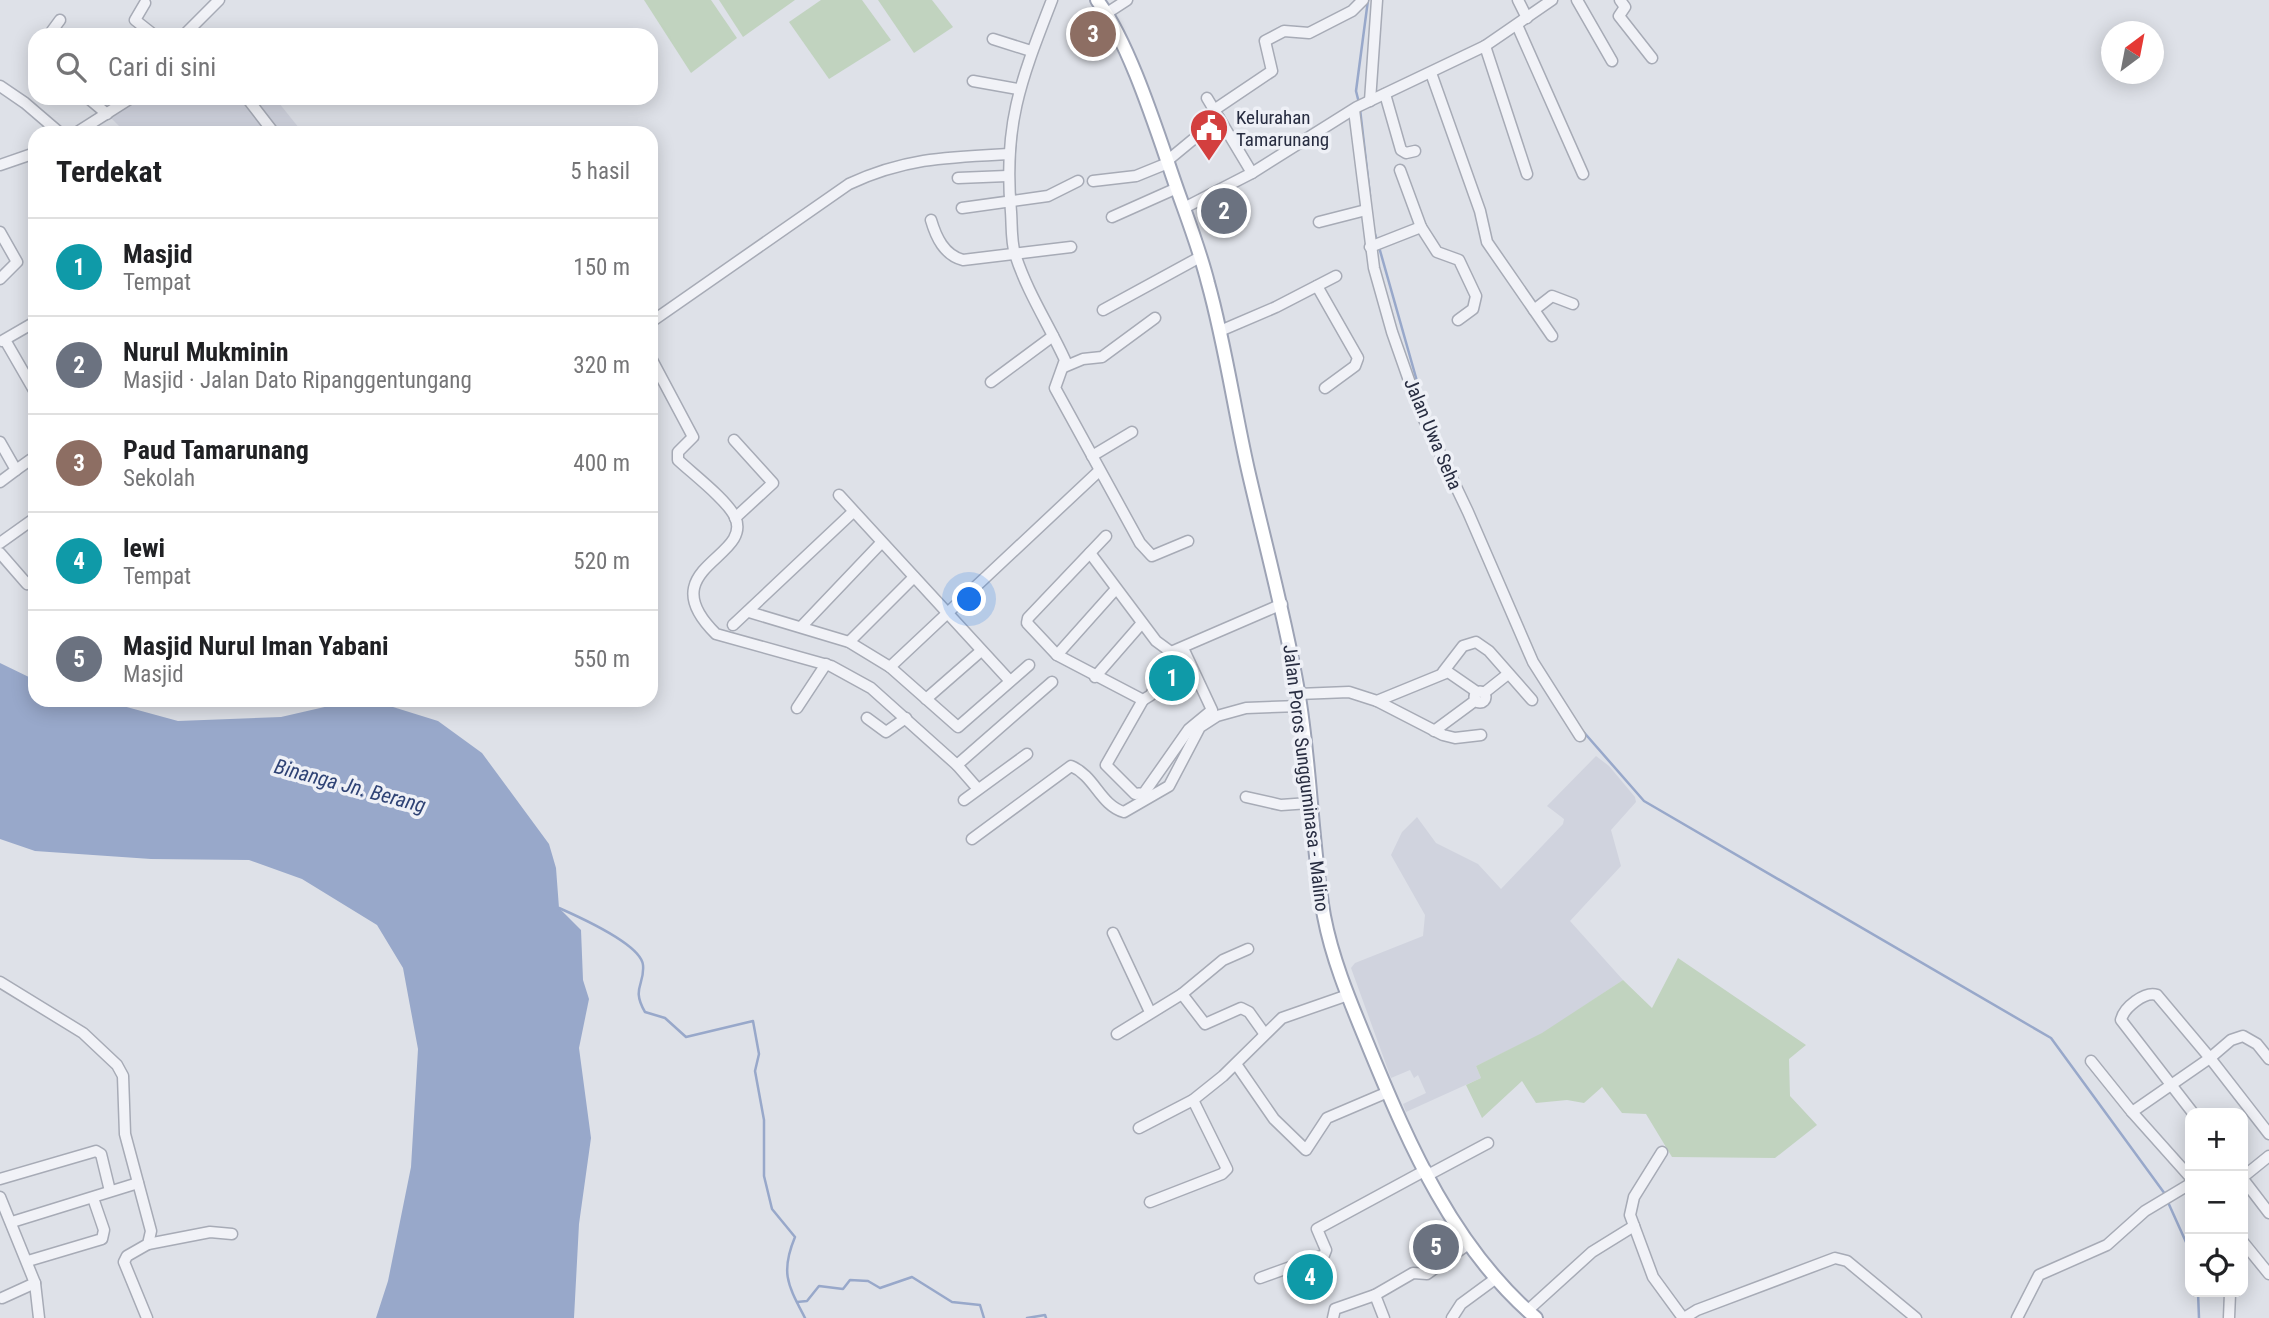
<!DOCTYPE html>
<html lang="id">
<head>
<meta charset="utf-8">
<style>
  :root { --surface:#fff; --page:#f2f2f2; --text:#202124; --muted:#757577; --line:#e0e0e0; --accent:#d33f3e }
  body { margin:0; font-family:"Roboto Condensed",sans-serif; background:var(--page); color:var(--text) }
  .controls { position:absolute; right:21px; bottom:21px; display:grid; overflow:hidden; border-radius:14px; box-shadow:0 4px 18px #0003 }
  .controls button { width:63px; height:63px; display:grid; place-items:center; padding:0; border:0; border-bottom:2px solid var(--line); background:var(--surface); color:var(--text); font:35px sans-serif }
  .compass { position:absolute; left:2101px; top:21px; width:63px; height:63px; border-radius:50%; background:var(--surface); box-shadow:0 4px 18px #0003; rotate:32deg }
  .you { position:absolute; left:970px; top:600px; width:24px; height:24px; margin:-18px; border:5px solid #fff; border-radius:50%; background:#1a73e8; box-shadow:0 0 0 10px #1a73e833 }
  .badge { display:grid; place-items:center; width:46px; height:46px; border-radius:50%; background:var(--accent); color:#fff; font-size:23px; font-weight:700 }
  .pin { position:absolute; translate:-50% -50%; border:4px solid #fff; box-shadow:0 2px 7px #0006 }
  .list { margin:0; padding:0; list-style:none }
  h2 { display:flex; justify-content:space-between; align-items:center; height:91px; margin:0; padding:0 28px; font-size:30px }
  h2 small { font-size:23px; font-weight:400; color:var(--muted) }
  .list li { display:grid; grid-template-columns:46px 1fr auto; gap:21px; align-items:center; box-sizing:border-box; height:98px; padding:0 28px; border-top:2px solid var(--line) }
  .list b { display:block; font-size:26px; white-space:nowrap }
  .list p { margin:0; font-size:23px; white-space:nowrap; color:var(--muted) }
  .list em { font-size:23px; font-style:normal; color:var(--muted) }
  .icon { flex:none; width:38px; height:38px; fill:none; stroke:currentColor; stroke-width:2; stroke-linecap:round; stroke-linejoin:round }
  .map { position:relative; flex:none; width:2269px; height:1318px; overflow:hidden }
  .search { position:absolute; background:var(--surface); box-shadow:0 4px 18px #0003; left:28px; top:28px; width:630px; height:77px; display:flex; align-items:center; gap:18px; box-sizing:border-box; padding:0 24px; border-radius:21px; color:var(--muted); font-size:26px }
  .panel { position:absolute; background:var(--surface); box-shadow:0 4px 18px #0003; left:28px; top:126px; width:630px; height:581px; border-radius:21px }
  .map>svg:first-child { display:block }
  .built { fill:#d0d3de }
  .green { fill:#c1d3bf }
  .water { fill:#98a8ca }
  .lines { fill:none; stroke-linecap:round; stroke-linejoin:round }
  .stream { stroke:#98a8ca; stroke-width:2.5 }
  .minor-casing { stroke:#a7abb6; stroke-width:13 }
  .major-casing { stroke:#9da3b5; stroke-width:16 }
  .minor { stroke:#f1f2f7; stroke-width:10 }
  .major { stroke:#fff; stroke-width:12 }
  .labels { text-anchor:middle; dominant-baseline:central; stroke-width:7; stroke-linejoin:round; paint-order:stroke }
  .poi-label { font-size:19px; fill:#272c40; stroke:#eef0f6; text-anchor:start }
  .street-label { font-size:19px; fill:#272c40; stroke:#eef0f6 }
  .water-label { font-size:21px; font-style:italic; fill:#2f4375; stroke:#eef0f6 }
</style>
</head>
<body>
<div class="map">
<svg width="2269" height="1318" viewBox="0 0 2269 1318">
  <rect width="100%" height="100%" fill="#dee1e8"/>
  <!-- built -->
  <g class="built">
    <polygon points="131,98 275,98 303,133 126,133 111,118"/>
    <polygon points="1596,756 1609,766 1635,797 1636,802 1611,830 1621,866 1570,921 1623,980 1542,1034 1476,1066 1481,1078 1406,1112 1403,1104 1426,1093 1418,1075 1414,1078 1410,1070 1391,1078 1351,968 1355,963 1423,936 1425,915 1391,855 1402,832 1417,817 1436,843 1478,864 1501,889 1563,824 1564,819 1547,806"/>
  </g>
  <!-- green -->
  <g class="green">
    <polygon points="644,0 711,0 737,38 691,73"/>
    <polygon points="719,0 795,0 743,37"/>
    <polygon points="821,0 862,0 891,40 829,79 789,22"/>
    <polygon points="878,0 932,0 953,27 914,53"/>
    <polygon points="1678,958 1806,1045 1789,1059 1790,1096 1817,1125 1775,1158 1672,1157 1646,1114 1622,1113 1602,1087 1584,1103 1567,1100 1536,1103 1522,1081 1482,1118 1466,1085 1481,1078 1476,1066 1542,1033 1623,980 1652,1008"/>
  </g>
  <!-- water -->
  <polygon class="water" points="0,663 35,680 35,700 101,700 178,721 281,717 342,703 393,707 438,721 482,753 549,844 556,868 559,908 581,930 583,980 589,999 579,1048 591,1138 579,1224 574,1318 376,1318 388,1281 411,1167 418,1049 403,968 377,925 302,879 249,860 151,859 35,851 0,839"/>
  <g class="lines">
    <!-- stream -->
    <g class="stream">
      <polyline points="1359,103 1356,91 1368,0"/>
      <polyline points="1360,109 1370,196"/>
      <polyline points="1373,227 1377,241"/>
      <polyline points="1379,247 1426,413"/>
      <polyline points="1581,729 1644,801 2051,1038 2165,1194"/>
      <path d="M559 908C577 916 641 944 643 965 645 985 631 988 645 1012L665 1018 686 1037 753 1021 759 1054 755 1071 764 1120V1176L772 1209 795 1237C780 1273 788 1285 805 1318"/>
      <polyline points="2167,1200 2190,1251"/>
      <polyline points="2198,1292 2199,1318"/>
      <polyline points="797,1302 807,1301 819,1286 843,1289 850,1280 868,1281 880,1288 912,1277 952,1302 980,1305 984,1318"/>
      <polyline points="1027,1318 1045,1315 1046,1318"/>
    </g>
    <!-- minor casing -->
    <g class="minor-casing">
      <g id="minor">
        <path d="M1052 0C1021 80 1003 124 1011 212 1012 225 1011 241 1015 254 1027 292 1049 325 1065 360L1055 388 1140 543 1152 556 1188 541"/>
        <polyline points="1518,0 1527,18"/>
        <polyline points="1577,0 1612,61"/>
        <polyline points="1620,0 1625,7 1619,16 1652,58"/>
        <polyline points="145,3 135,20 154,35"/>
        <polyline points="1107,13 1127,0"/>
        <polyline points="1517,25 1583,174"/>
        <polyline points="49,35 60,20"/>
        <polyline points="184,35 219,0"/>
        <polyline points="993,39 1031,51"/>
        <polyline points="1485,46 1527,174"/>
        <polyline points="1431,73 1480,211 1487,242 1552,336"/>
        <polyline points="973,81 1018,89"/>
        <polyline points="0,86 25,103 60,133"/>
        <polyline points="1385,94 1401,150 1406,153 1415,151"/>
        <polyline points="88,98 107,114"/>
        <polyline points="247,98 274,133"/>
        <polyline points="1207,98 1252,173"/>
        <polyline points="1370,101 1377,0"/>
        <polyline points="1214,110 1272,71 1265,41 1284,31 1309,33 1352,11 1363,0"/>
        <polyline points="1354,110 1374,268 1392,332 1419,409 1468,512 1533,662 1580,736"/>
        <polyline points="76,133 131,98"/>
        <polyline points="1167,161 1219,118"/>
        <polyline points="0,165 35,153"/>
        <polyline points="1400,170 1421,227"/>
        <polyline points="958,178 1007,176"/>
        <polyline points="1093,181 1136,176 1168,163"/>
        <polyline points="962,208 1048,196 1078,181"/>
        <polyline points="1184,208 1252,173 1357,107 1485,46 1552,0"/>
        <polyline points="1112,217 1177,188"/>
        <path d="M931 220C936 237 944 255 963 260L1071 247"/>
        <polyline points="1319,222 1366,210"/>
        <polyline points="0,232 17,262 0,279"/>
        <polyline points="1370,247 1421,227 1437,252 1459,260 1476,296 1473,309 1458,320"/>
        <polyline points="1317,286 1358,358 1355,366 1325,388"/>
        <polyline points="1103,310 1200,257"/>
        <polyline points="1534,310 1552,296 1573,304"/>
        <path d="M651 322 849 184C905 158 948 157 1008 154"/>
        <polyline points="1220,331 1276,307 1336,276"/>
        <polyline points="5,340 35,392"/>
        <polyline points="2,341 35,322"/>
        <path d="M651 358 693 437 678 452V460C693 474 727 500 735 517 754 558 649 568 716 634L831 666 871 688 957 765 978 789"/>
        <polyline points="1064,367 1083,359 1102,357 1155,318"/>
        <polyline points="991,382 1053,336"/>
        <polyline points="734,440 773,483 735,518"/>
        <polyline points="0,442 16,470 30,460 35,464"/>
        <polyline points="1092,456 1132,432"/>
        <polyline points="0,482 16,470"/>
        <polyline points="839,495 1010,681"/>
        <polyline points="1106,536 1028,618 1027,623 1057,655 1143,700 1151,695 1171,652"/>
        <polyline points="0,543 35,518"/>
        <polyline points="0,553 27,584 35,579"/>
        <polyline points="1090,553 1156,641 1171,652 1282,604"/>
        <polyline points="749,612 849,642 890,667 958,727 1029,665"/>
        <polyline points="733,625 853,512"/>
        <polyline points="801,627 881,543"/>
        <polyline points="849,642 914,577"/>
        <polyline points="1057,655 1115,590"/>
        <polyline points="890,667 1099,471"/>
        <polyline points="1443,672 1463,646 1476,642 1489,651 1532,700"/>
        <polyline points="1095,677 1142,623"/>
        <circle cx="1480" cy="697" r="5.5"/>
        <polyline points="1484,693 1508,674"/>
        <polyline points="1298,694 1349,692 1377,701 1448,672 1477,692"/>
        <polyline points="926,699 981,651"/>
        <polyline points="1143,700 1106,765 1135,794 1144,793 1189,729 1212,710 1183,648"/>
        <polyline points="1377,701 1443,735 1455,738 1481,735"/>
        <polyline points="797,708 826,664"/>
        <polyline points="867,718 886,732 906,718"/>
        <polyline points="1434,731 1476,700"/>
        <polyline points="957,765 1052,682"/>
        <polyline points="1246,797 1281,805 1309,803"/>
        <polyline points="964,800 1027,754"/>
        <path d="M972 839 1071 766C1095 776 1100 805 1124 812L1169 786 1200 727 1217 716 1246 708 1300 706"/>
        <polyline points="1113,933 1150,1012"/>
        <polyline points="0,982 83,1033 117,1065 123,1076 125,1134 151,1231 148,1244 127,1256 124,1262 147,1318"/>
        <polyline points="1182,994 1223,960 1248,949"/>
        <polyline points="1117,1034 1182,994 1205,1024 1241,1008 1249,1012 1264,1033"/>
        <polyline points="2091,1061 2132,1112 2190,1177"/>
        <polyline points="1236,1064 1274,1119 1306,1150 1327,1118 1388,1092"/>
        <polyline points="2132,1112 2210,1058 2269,1134"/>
        <path d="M2193 1113 2121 1020C2124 1007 2145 991 2157 995L2210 1058 2231 1040 2243 1036 2257 1044 2269 1059"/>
        <polyline points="1139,1128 1193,1100 1223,1076 1282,1018 1348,995"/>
        <polyline points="1662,1152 1634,1197 1630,1215 1653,1277 1683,1318"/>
        <polyline points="1428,1175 1488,1143"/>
        <polyline points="2243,1177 2269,1156"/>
        <polyline points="0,1179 96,1151 101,1154 110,1191"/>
        <polyline points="2243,1179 2269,1213"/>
        <polyline points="0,1197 35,1283 39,1318"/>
        <polyline points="1150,1202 1222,1174 1227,1169 1193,1100"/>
        <polyline points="12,1222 138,1183"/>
        <polyline points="2243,1242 2269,1274"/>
        <polyline points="148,1244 210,1232 232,1234"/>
        <polyline points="28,1261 102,1239 104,1230 93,1198"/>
        <polyline points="1260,1278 1324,1255 1326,1250 1317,1229 1426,1170"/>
        <polyline points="2,1298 35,1283"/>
        <polyline points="1527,1311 1592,1252 1634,1226"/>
        <polyline points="1333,1318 1335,1309 1375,1295"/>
        <polyline points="1384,1318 1375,1295 1413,1273 1427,1274 1467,1245"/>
        <polyline points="1452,1318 1461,1304 1495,1279"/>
        <polyline points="1684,1318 1697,1310 1835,1258 1847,1261 1916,1318"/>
        <polyline points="2017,1318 2039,1275 2107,1245 2145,1211 2190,1184"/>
        <polyline points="2229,1318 2230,1293"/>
      </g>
    </g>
    <!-- major casing -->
    <g class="major-casing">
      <path id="major" d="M1097 0C1130 43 1158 135 1177 189 1188 220 1200 251 1208 283 1225 344 1234 408 1248 470 1265 544 1285 616 1298 691 1311 765 1311 842 1324 916 1333 963 1352 1006 1370 1050 1410 1147 1454 1248 1536 1318"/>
    </g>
    <!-- minor -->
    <use href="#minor" class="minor"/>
    <!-- major -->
    <use href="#major" class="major"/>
  </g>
  <!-- icons -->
  <defs>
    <g id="civic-pin" transform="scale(2.0125)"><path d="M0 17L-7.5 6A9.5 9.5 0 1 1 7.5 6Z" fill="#d33f3e" stroke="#eef0f6"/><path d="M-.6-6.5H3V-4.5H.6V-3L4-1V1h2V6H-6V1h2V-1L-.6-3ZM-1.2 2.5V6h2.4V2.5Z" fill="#fff"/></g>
  </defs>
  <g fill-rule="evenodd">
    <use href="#civic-pin" x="1209" y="128"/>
  </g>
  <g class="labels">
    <!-- poi labels -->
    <g class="poi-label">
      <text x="1236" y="117">Kelurahan<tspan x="1236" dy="22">Tamarunang</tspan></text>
    </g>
    <!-- street labels -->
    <g class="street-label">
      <text transform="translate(1433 434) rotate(67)">Jalan Uwa Seha</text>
      <text transform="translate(1306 778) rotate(83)">Jalan Poros Sungguminasa - Malino</text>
    </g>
    <!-- water labels -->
    <g class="water-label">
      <text transform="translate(350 786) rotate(15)">Binanga Jn. Berang</text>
    </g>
  </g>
</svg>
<div class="controls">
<button>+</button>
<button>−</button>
<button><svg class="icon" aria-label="locate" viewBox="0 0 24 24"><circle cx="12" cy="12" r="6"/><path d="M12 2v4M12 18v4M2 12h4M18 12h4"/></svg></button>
</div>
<svg class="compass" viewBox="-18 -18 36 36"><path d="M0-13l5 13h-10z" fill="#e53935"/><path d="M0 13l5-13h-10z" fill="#757577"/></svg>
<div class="you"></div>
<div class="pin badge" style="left:1172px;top:678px;background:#0f9aa8">1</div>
<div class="pin badge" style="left:1224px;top:211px;background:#6b7280">2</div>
<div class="pin badge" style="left:1093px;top:34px;background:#8d6e63">3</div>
<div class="pin badge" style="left:1310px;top:1277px;background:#0f9aa8">4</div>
<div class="pin badge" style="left:1436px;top:1247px;background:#6b7280">5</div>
<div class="search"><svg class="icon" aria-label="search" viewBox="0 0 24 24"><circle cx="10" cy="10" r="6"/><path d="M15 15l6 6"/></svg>Cari di sini</div>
<section class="panel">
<h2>Terdekat<small>5 hasil</small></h2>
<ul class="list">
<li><span class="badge" style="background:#0f9aa8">1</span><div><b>Masjid</b><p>Tempat</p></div><em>150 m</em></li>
<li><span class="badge" style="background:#6b7280">2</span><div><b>Nurul Mukminin</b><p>Masjid · Jalan Dato Ripanggentungang</p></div><em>320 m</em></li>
<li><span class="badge" style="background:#8d6e63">3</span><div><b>Paud Tamarunang</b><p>Sekolah</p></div><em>400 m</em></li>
<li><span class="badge" style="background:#0f9aa8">4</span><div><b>lewi</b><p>Tempat</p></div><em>520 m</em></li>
<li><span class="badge" style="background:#6b7280">5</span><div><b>Masjid Nurul Iman Yabani</b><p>Masjid</p></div><em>550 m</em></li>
</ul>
</section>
</div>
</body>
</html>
